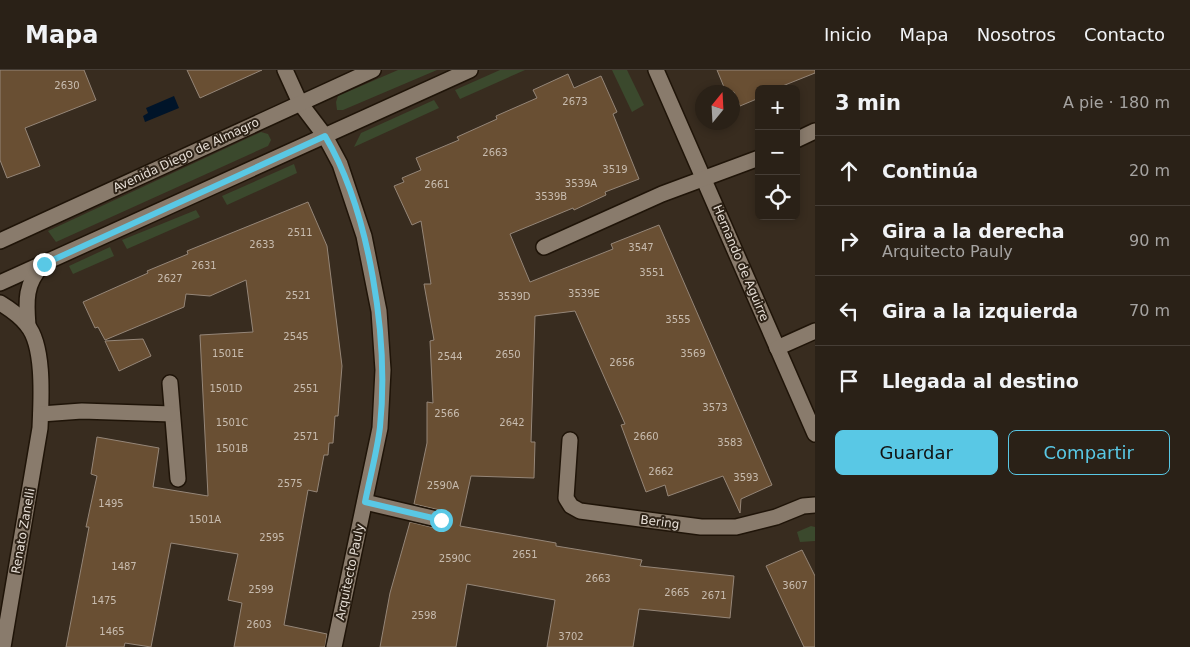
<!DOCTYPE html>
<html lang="es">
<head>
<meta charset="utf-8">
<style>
  :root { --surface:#2a2117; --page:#322920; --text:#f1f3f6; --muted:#a5a3a1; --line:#463e36; --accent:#59c8e5 }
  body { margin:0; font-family:"DejaVu Sans",sans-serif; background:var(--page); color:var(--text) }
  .controls { position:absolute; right:15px; top:15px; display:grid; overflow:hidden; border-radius:8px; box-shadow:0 2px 8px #0003 }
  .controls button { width:45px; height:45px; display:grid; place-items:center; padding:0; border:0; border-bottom:1px solid var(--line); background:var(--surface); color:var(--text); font:25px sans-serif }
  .compass { position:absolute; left:695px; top:15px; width:45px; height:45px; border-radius:50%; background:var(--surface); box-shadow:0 2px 8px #0003; rotate:18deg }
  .stop { position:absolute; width:15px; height:15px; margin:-11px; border:4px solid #59c8e5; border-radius:50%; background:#fff }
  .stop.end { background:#59c8e5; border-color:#fff; box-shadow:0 1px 5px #0008 }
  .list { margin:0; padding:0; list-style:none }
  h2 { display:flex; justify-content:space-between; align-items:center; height:65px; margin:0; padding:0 20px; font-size:21px }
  h2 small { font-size:16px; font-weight:400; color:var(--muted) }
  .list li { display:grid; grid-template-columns:32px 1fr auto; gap:15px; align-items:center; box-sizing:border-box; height:70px; padding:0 20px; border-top:1px solid var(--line) }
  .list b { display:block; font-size:19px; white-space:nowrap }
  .list p { margin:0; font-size:16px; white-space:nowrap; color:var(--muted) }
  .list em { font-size:16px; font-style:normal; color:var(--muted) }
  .actions { display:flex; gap:10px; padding:15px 20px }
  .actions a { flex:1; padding:11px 0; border:1px solid var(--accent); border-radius:8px; text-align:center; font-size:18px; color:var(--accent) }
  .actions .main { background:var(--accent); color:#111 }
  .icon { flex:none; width:28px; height:28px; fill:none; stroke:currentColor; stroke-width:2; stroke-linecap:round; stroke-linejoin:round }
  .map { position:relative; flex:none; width:815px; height:577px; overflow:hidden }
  header { display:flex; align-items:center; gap:30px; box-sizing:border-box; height:70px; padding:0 25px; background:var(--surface); border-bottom:1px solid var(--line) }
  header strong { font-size:24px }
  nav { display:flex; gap:28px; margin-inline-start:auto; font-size:18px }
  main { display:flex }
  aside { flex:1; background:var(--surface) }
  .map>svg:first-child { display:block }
  .green { fill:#3b492d }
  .water { fill:#001429 }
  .building { fill:#694f33; stroke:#958678 }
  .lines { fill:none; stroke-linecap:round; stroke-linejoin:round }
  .minor-casing { stroke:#1f1408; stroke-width:18 }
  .minor { stroke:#897b6c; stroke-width:15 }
  .route { stroke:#59c8e5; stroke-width:6 }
  .labels { text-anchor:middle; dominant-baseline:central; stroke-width:4; stroke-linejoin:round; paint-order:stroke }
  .number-label { font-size:10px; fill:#c8bcaf }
  .street-label { font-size:12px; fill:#e8e0d8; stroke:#2d2216 }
</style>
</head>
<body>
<header>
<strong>Mapa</strong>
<nav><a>Inicio</a><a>Mapa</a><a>Nosotros</a><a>Contacto</a></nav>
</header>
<main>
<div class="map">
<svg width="815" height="577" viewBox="0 0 815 577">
  <rect width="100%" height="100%" fill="#382c1f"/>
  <!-- green -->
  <g class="green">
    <polygon points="398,0 437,0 343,40 337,40 336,32 338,26"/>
    <polygon points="500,0 525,0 460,29 455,20"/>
    <polygon points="612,0 627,0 644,35 632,42"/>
    <polygon points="434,30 439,38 354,77 361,63"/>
    <polygon points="261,62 268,64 271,70 268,76 56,172 48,161"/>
    <polygon points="294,94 297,103 227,135 222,126"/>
    <polygon points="196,140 200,147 127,179 122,170"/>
    <polygon points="110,177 114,186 73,204 69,196"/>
    <polygon points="811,456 815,457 815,471 800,472 797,462"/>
  </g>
  <!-- water -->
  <polygon class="water" points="174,26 179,38 145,52 143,46 148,43 146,38"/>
  <!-- building -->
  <g class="building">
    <polygon points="0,0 84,0 96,30 25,58 40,96 7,108 0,90"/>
    <polygon points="187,0 262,0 200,28"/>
    <polygon points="717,0 815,0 815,3 775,19 759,19 759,28 740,36 734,22 726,22"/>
    <polygon points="568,4 574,18 601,6 617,42 613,44 639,109 605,122 606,125 574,140 573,138 510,164 530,212 613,179 611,174 659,155 772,415 741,429 740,443 723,406 668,426 665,415 646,422 621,355 625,354 575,241 535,246 531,372 535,372 534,408 471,406 460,456 556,473 556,476 642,490 640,496 734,506 730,548 639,539 633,577 547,577 555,530 467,514 456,577 380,577 390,523 410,452 439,459 447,457 450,452 448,444 444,441 414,434 427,373 427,332 433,333 430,271 434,270 424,214 431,214 421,151 412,155 394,116 404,112 402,108 421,100 416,88 459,70 457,67 497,49 496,46 537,28 533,20"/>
    <polygon points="308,132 327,176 342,296 338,346 335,346 333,373 329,373 328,385 324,385 317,422 308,420 284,555 327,564 325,577 234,577 242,533 228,530 238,484 171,473 151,577 125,573 124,577 66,577 89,457 86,457 97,406 91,404 97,367 159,378 153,417 208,426 200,265 253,262 246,210 210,226 186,224 184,237 105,270 98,257 95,258 83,232 148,203 147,201 188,184 187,181"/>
    <polygon points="143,269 151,286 119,301 105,271"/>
    <polygon points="802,480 815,506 815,577 804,577 766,496"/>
  </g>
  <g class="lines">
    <!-- minor casing -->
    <g class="minor-casing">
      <g id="minor">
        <polyline points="285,0 300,33 325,66 340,94 364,166 379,241 383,300 380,358 334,577"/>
        <polyline points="656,0 815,364"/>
        <polyline points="796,70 815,61"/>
        <polyline points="0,171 373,0"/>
        <polyline points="544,177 662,124 759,88"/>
        <polyline points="0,213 470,0"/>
        <path d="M0 233C10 239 20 246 27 255 45 276 41 332 40 358L3 577"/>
        <path d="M28 256C26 231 25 213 43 195"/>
        <polyline points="777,278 815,261"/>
        <polyline points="170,313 178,409"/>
        <polyline points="41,344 82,341 172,344"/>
        <polyline points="570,370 566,428 571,436 580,441 701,457 736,457 776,447 803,436 815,435"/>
        <polyline points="365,432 441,450"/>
      </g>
    </g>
    <!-- minor -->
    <use href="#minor" class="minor"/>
  </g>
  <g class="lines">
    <!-- route -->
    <path class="route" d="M44 194 325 66C370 142 389 269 380 357 377 382 370 407 365 432L441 450"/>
  </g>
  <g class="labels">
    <!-- number labels -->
    <g class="number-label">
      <text x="67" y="15">2630</text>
      <text x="575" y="31">2673</text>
      <text x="495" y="82">2663</text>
      <text x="615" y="99">3519</text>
      <text x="581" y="113">3539A</text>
      <text x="437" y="114">2661</text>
      <text x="551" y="126">3539B</text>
      <text x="300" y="162">2511</text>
      <text x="262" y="174">2633</text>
      <text x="641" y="177">3547</text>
      <text x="204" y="195">2631</text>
      <text x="652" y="202">3551</text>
      <text x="170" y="208">2627</text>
      <text x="584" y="223">3539E</text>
      <text x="298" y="225">2521</text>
      <text x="514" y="226">3539D</text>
      <text x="678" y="249">3555</text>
      <text x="296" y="266">2545</text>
      <text x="228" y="283">1501E</text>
      <text x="693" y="283">3569</text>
      <text x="508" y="284">2650</text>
      <text x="450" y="286">2544</text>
      <text x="622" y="292">2656</text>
      <text x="226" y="318">1501D</text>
      <text x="306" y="318">2551</text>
      <text x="715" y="337">3573</text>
      <text x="447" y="343">2566</text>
      <text x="232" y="352">1501C</text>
      <text x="512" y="352">2642</text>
      <text x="306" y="366">2571</text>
      <text x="646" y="366">2660</text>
      <text x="730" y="372">3583</text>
      <text x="232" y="378">1501B</text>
      <text x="661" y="401">2662</text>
      <text x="746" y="407">3593</text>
      <text x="290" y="413">2575</text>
      <text x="443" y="415">2590A</text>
      <text x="111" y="433">1495</text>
      <text x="205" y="449">1501A</text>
      <text x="272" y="467">2595</text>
      <text x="525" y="484">2651</text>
      <text x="455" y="488">2590C</text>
      <text x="124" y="496">1487</text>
      <text x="598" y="508">2663</text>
      <text x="795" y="515">3607</text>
      <text x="261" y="519">2599</text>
      <text x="677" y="522">2665</text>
      <text x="714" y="525">2671</text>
      <text x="104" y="530">1475</text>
      <text x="424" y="545">2598</text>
      <text x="259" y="554">2603</text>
      <text x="112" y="561">1465</text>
      <text x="571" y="566">3702</text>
    </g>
    <!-- street labels -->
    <g class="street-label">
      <text transform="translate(186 85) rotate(-25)">Avenida Diego de Almagro</text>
      <text transform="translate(741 193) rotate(67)">Hernando de Aguirre</text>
      <text transform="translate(660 452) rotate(7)">Bering</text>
      <text transform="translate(23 461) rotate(-80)">Renato Zanelli</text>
      <text transform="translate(350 502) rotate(-78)">Arquitecto Pauly</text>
    </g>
  </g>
</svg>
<div class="controls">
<button>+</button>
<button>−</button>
<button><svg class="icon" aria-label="locate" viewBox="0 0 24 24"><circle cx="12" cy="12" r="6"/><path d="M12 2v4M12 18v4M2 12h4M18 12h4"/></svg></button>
</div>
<svg class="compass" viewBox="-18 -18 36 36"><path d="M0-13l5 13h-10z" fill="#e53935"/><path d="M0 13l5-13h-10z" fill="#a5a3a1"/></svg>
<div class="stop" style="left:441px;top:450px"></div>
<div class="stop end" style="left:44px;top:194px"></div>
</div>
<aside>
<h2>3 min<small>A pie · 180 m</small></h2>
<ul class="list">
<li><svg class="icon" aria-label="ahead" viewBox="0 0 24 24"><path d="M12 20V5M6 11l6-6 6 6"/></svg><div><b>Continúa</b></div><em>20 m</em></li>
<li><svg class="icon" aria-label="right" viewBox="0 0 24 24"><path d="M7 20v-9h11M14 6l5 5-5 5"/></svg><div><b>Gira a la derecha</b><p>Arquitecto Pauly</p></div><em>90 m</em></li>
<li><svg class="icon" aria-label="left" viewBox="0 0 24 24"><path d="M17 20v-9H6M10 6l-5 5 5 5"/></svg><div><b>Gira a la izquierda</b></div><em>70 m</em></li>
<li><svg class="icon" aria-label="arrive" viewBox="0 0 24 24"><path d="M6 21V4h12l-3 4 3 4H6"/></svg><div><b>Llegada al destino</b></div></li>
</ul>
<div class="actions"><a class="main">Guardar</a><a>Compartir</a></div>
</aside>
</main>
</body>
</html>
